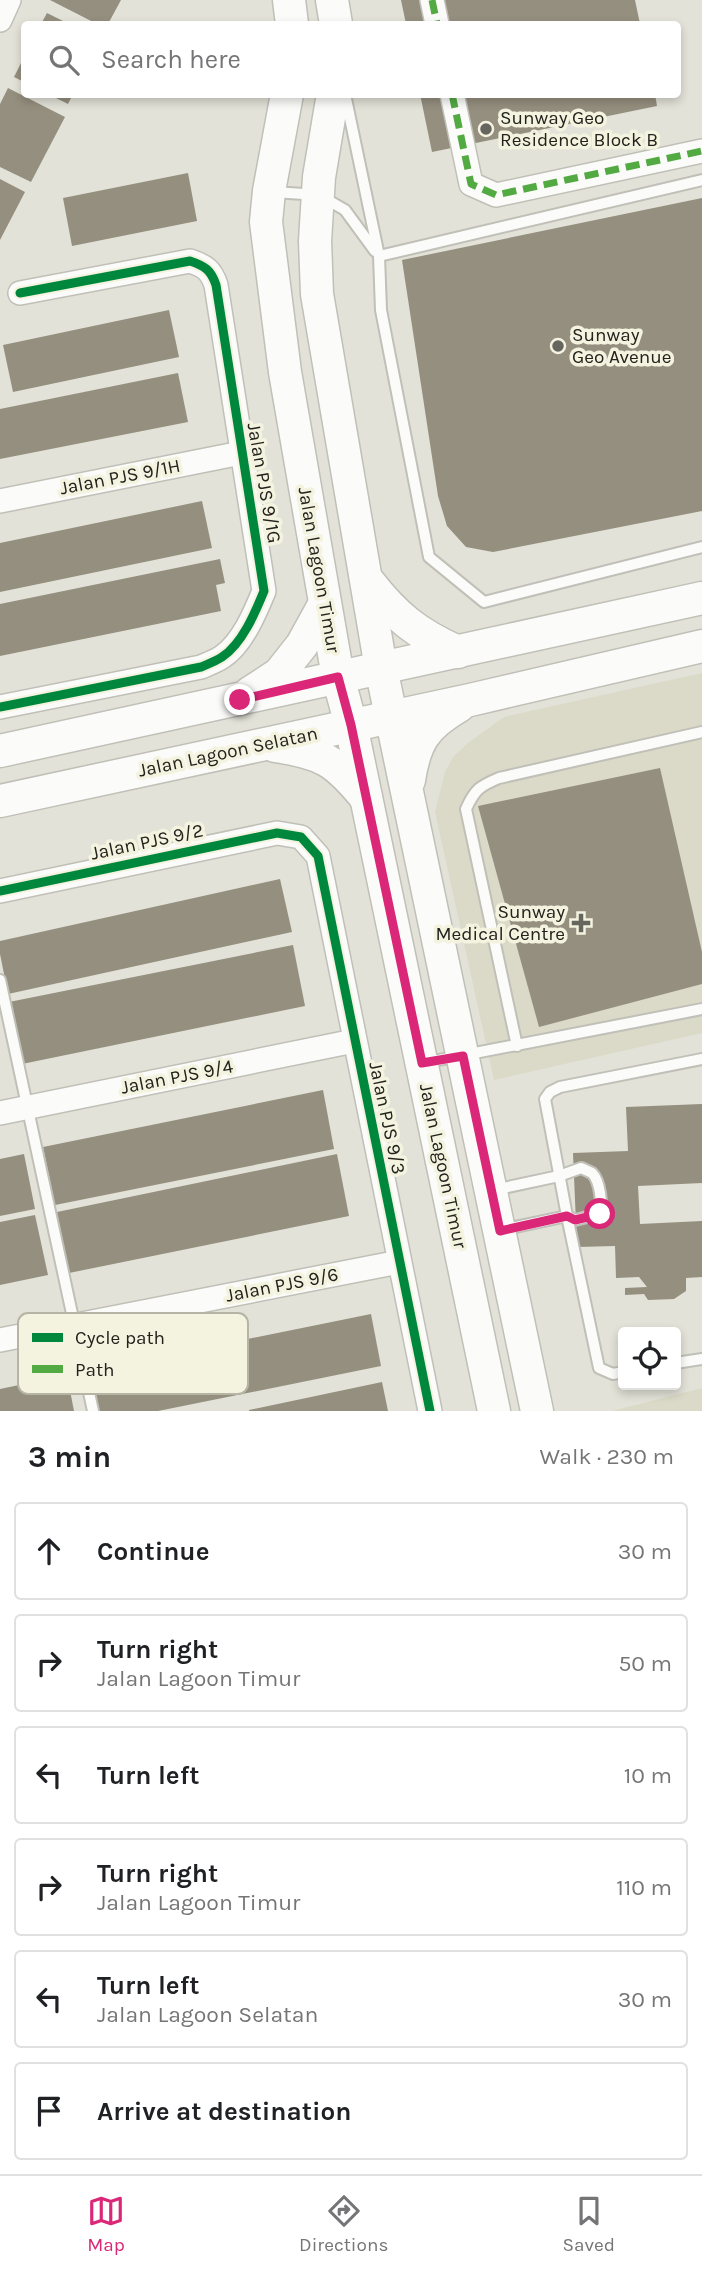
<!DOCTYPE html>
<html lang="en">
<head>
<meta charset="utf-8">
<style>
  :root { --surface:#fff; --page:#f2f2f2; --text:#202124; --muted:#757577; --line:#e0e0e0; --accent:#db2777 }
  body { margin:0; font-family:Karla,sans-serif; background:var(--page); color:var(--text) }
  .controls { position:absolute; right:21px; bottom:21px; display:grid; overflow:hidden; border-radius:7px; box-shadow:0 4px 10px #0003 }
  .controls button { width:63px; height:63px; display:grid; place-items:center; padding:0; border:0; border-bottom:2px solid var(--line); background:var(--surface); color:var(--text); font:35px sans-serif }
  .stop { position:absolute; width:21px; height:21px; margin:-16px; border:5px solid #db2777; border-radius:50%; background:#fff }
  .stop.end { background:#db2777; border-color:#fff; box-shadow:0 2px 7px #0008 }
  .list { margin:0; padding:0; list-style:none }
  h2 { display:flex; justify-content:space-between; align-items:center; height:91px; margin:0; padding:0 28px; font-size:30px }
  h2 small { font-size:23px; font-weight:400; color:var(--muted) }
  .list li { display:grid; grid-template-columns:46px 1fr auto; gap:21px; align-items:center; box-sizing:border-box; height:98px; margin:0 14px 14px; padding:0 14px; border:2px solid var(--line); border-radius:7px }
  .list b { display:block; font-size:26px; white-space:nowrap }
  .list p { margin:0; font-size:23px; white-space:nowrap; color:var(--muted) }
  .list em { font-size:23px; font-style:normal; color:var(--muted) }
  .icon { flex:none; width:38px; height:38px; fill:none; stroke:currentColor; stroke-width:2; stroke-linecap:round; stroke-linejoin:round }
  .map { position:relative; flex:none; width:702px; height:1411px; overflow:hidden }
  .search { position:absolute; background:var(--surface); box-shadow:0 4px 10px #0003; left:21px; right:21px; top:21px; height:77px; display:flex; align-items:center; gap:18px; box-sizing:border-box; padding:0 24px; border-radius:7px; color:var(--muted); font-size:26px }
  .sheet { height:763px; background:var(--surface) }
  nav { display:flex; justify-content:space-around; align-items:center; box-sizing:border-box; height:98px; border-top:2px solid var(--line); background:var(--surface); font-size:19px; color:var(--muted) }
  nav a { display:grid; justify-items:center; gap:4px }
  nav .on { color:var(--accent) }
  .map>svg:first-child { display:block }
  .built { fill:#dbdac8 }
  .building { fill:#958f7f }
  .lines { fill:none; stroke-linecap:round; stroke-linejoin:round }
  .lane-casing { stroke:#c0c0b8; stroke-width:14 }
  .street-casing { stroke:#c0c0b8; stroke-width:26 }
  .secondary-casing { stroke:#c0c0b8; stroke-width:35 }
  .lane { stroke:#fbfbf9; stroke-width:10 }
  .street { stroke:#fbfbf9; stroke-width:23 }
  .secondary { stroke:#fbfbf9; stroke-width:32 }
  .quiet { stroke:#53aa43; stroke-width:7; stroke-dasharray:14 7; stroke-linecap:butt }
  .cycleway-casing { stroke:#f4f3e0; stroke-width:13 }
  .cycleway { stroke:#00873e; stroke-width:9 }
  .route { stroke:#db2777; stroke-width:9 }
  .poi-dot { fill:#66655e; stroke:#f4f3e0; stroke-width:2.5 }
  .labels { text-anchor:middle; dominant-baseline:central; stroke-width:7; stroke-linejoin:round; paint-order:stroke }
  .poi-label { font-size:19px; fill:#23221c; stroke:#f4f3e0; text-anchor:start }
  .street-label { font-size:19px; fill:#23221c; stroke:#f4f3e0 }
  .key { fill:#f4f3e0; stroke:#b5b4a5; stroke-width:2 }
  .key-label { font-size:19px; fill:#23221c }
</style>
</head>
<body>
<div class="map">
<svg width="702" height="1411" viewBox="0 0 702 1411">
  <rect width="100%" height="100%" fill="#e2e2d8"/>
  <!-- built -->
  <g class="built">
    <polygon points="702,673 702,1033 494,1080 435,812 445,772 453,757 468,743 504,717"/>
    <polygon points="702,1388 702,1411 612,1411"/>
  </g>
  <!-- building -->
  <g class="building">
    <polygon points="50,0 121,0 108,24 97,24"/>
    <polygon points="401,0 635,0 640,24 406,24"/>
    <polygon points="47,13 69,24 41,24"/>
    <polygon points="24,57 24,82 14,77"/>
    <polygon points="8,88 65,117 31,182 0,167 0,104"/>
    <polygon points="48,94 73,94 68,104"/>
    <polygon points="420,94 655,94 657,106 432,152"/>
    <polygon points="188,173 197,221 72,246 63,198"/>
    <polygon points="0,179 25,192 0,240"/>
    <polygon points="702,198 702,511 493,552 466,547 447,526 438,496 402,260"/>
    <polygon points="169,310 179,357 13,392 3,345"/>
    <polygon points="178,373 188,422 0,459 0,409"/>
    <polygon points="202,501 212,548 0,592 0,543"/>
    <polygon points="220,559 225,583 216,585 221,611 0,656 0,604"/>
    <polygon points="660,768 702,952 702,984 539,1027 478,806"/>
    <polygon points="280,879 292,932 8,994 0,954 0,941"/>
    <polygon points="293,945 305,1006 22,1064 9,1002"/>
    <polygon points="323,1090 334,1149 55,1205 43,1147"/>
    <polygon points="702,1104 702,1183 638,1186 640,1224 702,1221 702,1277 686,1278 686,1291 674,1299 648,1300 644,1294 625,1295 625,1288 647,1287 639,1277 616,1278 615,1246 577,1247 573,1153 628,1151 626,1107"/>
    <polygon points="24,1154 35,1209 0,1216 0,1159"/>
    <polygon points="337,1154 349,1216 69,1273 57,1212"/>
    <polygon points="35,1215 48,1275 0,1285 0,1222"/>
    <polygon points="371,1314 381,1366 158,1411 97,1411 89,1371"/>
    <polygon points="67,1375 74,1411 0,1411 0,1389"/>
    <polygon points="382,1382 388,1411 249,1411 249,1410"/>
  </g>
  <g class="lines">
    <!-- lane casing -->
    <g class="lane-casing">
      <g id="lane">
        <polyline points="345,94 379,256 381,310 429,557 484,602 702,547"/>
        <polyline points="273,192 319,195 345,210 375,251"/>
        <polyline points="379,256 702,180"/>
        <polyline points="0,980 93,1411"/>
        <path d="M517 1046 466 809C475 789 480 786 499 778L702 732"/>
        <polyline points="423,1063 702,1009"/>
        <path d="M494 1190 559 1176 581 1168C584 1169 590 1172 592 1173 600 1181 603 1205 599 1214L575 1220 567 1216 501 1230"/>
        <polyline points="676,1363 702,1359"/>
        <polyline points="623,1372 613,1374 599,1368 567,1216 545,1099 550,1092 560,1087 702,1059"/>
      </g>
    </g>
    <!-- street casing -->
    <g class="street-casing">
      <g id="street">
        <polyline points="432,0 437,24"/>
        <polyline points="0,20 9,0"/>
        <polyline points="452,94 471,184 496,195 702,151"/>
        <polyline points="0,501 241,453"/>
        <path d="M0 707 201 667C208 664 216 661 222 657 242 644 255 613 264 591L216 285C211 270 205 266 190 261L20 293"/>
        <polyline points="0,891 277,833 301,837 318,856 430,1411"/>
        <polyline points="0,1113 354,1041"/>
        <polyline points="0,1340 399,1262"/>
      </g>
    </g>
    <!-- secondary casing -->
    <g class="secondary-casing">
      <g id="secondary">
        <polyline points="289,0 292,24"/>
        <polyline points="332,0 336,24"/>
        <polyline points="287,94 269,191 266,222 285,372 338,677 351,725 494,1411"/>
        <polyline points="333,94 319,177 315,241 317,294 381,668 537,1411"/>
        <path d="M368 581C395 616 417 634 458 652"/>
        <polyline points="250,693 279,674 302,645 324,605"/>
        <path d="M275 746C323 753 336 761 366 798"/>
        <polyline points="0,751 702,598"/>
        <path d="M409 780C415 741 425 726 459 706"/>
        <polyline points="0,801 470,700 702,646"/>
      </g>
    </g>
    <!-- lane -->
    <use href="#lane" class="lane"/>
    <!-- street -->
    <use href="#street" class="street"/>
    <!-- secondary -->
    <use href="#secondary" class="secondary"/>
    <!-- quiet -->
    <g class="quiet">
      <polyline points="432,0 437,24"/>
      <polyline points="452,94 471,184 496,195 702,151"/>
    </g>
    <!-- cycleway casing -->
    <g class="cycleway-casing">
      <g id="cycleway">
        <path d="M0 707 201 667C208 664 216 661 222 657 242 644 255 613 264 591L216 285C211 270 205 266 190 261L20 293"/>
        <polyline points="0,891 277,833 301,837 318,856 430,1411"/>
      </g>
    </g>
    <!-- cycleway -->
    <use href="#cycleway" class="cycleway"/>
  </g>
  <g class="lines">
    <!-- route -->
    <polyline class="route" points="240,700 338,677 351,725 422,1063 463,1056 500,1231 567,1216 575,1220 600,1214"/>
  </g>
  <!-- markers -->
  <g class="poi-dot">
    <circle cx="486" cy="129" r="7"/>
    <circle cx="558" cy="346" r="7"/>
    <path d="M577.5 912.5h7v7h7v7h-7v7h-7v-7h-7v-7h7z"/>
  </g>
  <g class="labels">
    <!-- poi labels -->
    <g class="poi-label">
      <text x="500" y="118">Sunway Geo<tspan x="500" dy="22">Residence Block B</tspan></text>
      <text x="572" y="335">Sunway<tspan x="572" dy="22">Geo Avenue</tspan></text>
      <text x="565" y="912" text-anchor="end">Sunway<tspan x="565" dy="22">Medical Centre</tspan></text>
    </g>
    <!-- street labels -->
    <g class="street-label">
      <text transform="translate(120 477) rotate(-11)">Jalan PJS 9/1H</text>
      <text transform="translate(264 483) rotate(80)">Jalan PJS 9/1G</text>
      <text transform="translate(319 570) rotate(80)">Jalan Lagoon Timur</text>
      <text transform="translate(228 752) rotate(-12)">Jalan Lagoon Selatan</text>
      <text transform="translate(147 842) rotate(-12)">Jalan PJS 9/2</text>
      <text transform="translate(177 1077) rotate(-11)">Jalan PJS 9/4</text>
      <text transform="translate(387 1118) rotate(78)">Jalan PJS 9/3</text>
      <text transform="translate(443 1166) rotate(78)">Jalan Lagoon Timur</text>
      <text transform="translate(282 1285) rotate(-11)">Jalan PJS 9/6</text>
    </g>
  </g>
  <!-- legend -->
  <rect x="18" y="1313" width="230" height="81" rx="10" class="key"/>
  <rect x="32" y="1333" width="31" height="9" fill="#00873e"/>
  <rect x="32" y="1365" width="31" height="8" fill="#53aa43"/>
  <g class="key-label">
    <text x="75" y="1344">Cycle path</text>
    <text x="75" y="1376">Path</text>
  </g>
</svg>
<div class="controls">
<button><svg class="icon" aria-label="locate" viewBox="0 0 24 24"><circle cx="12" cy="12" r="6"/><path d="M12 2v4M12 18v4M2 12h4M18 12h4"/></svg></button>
</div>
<div class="stop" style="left:600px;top:1214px"></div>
<div class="stop end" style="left:240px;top:700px"></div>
<div class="search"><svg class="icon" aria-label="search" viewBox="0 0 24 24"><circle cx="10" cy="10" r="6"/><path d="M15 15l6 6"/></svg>Search here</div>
</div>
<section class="sheet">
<h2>3 min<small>Walk · 230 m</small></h2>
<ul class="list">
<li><svg class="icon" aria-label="ahead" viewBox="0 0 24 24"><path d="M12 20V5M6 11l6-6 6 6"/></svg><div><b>Continue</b></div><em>30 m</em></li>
<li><svg class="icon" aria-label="right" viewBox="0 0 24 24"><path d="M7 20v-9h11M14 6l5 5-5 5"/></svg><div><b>Turn right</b><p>Jalan Lagoon Timur</p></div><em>50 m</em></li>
<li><svg class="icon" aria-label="left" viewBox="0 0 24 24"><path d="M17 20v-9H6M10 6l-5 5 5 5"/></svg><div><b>Turn left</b></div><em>10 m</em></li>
<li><svg class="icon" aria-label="right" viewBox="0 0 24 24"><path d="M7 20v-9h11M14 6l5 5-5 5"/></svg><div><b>Turn right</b><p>Jalan Lagoon Timur</p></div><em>110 m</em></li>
<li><svg class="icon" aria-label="left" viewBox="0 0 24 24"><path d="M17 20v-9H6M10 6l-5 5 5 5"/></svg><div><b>Turn left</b><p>Jalan Lagoon Selatan</p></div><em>30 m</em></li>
<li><svg class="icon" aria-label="arrive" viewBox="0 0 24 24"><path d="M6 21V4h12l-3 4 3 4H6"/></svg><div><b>Arrive at destination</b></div></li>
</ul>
</section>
<nav>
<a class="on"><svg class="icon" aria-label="map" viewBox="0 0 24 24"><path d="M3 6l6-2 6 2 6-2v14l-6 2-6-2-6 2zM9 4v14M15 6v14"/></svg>Map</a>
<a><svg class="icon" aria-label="directions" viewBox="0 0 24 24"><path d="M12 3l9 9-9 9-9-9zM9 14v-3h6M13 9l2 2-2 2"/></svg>Directions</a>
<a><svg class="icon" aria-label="saved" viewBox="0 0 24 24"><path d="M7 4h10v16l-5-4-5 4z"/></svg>Saved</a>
</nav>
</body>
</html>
